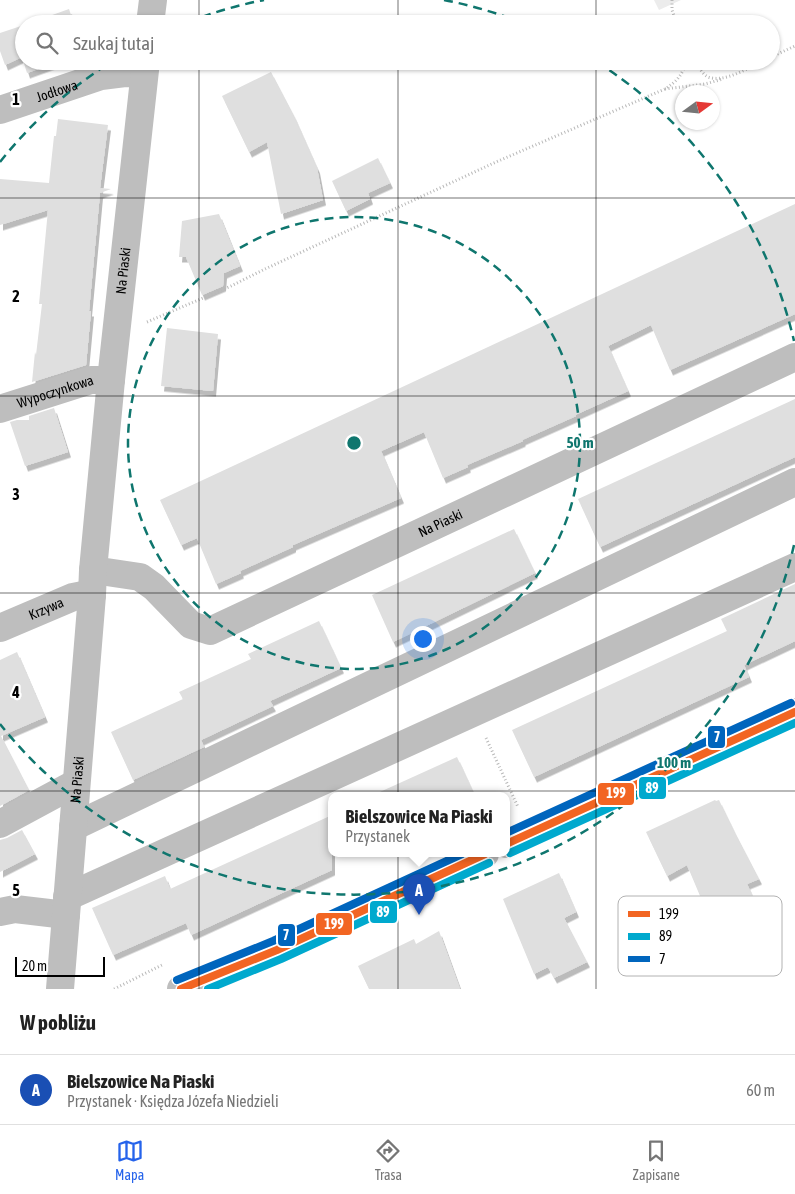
<!DOCTYPE html>
<html lang="pl">
<head>
<meta charset="utf-8">
<style>
  :root { --surface:#fff; --page:#f6f6f6; --text:#222; --muted:#767676; --line:#e0e0e0; --accent:#2563eb }
  body { margin:0; font-family:"Asap Condensed",sans-serif; background:var(--page); color:var(--text) }
  .compass { position:absolute; left:675px; top:85px; width:45px; height:45px; border-radius:50%; background:var(--surface); box-shadow:0 1px 4px #0004; rotate:75deg }
  .scale { position:absolute; left:15px; bottom:12px; width:90px; box-sizing:border-box; padding-left:5px; border:2px solid #000; border-top:0; font-size:14px; line-height:18px; white-space:nowrap; color:#000; -webkit-text-stroke:4px #fff; paint-order:stroke }
  .you { position:absolute; left:422px; top:638px; width:18px; height:18px; margin:-12px; border:4px solid #fff; border-radius:50%; background:#1a73e8; box-shadow:0 0 0 8px #1a73e833 }
  .badge { display:grid; place-items:center; width:32px; height:32px; border-radius:50%; background:var(--accent); color:#fff; font-size:16px; font-weight:700 }
  .pin { position:absolute; translate:-50% -41px; filter:drop-shadow(0 1px 2px #0008) }
  .pin::after { content:''; position:absolute; top:26px; width:18px; height:15px; background:inherit; clip-path:polygon(0 0,100% 0,50% 100%) }
  .popup { position:absolute; left:328px; top:792px; width:182px; height:65px; box-sizing:border-box; display:grid; place-content:center; border-radius:10px; background:var(--surface); filter:drop-shadow(0 1px 4px #0005); font-size:16px; white-space:nowrap; color:var(--muted) }
  .popup b { font-size:19px; color:var(--text) }
  .popup::after { content:''; position:absolute; left:50%; top:100%; margin-left:-10px; border:10px solid transparent; border-top-color:var(--surface) }
  .list { margin:0; padding:0; list-style:none }
  h2 { display:flex; justify-content:space-between; align-items:center; height:65px; margin:0; padding:0 20px; font-size:21px }
  h2 small { font-size:16px; font-weight:400; color:var(--muted) }
  .list li { display:grid; grid-template-columns:32px 1fr auto; gap:15px; align-items:center; box-sizing:border-box; height:70px; padding:0 20px; border-top:1px solid var(--line) }
  .list b { display:block; font-size:19px; white-space:nowrap }
  .list p { margin:0; font-size:16px; white-space:nowrap; color:var(--muted) }
  .list em { font-size:16px; font-style:normal; color:var(--muted) }
  .icon { flex:none; width:28px; height:28px; fill:none; stroke:currentColor; stroke-width:2; stroke-linecap:round; stroke-linejoin:round }
  .map { position:relative; flex:none; width:795px; height:989px; overflow:hidden }
  .search { position:absolute; background:var(--surface); box-shadow:0 1px 4px #0004; left:15px; right:15px; top:15px; height:55px; display:flex; align-items:center; gap:12px; box-sizing:border-box; padding:0 18px; border-radius:28px; color:var(--muted); font-size:19px }
  .sheet { height:135px; background:var(--surface) }
  nav { display:flex; justify-content:space-around; align-items:center; box-sizing:border-box; height:70px; border-top:1px solid var(--line); background:var(--surface); font-size:14px; color:var(--muted) }
  nav a { display:grid; justify-items:center; gap:2px }
  nav .on { color:var(--accent) }
  .map>svg:first-child { display:block }
  .green { fill:#ececec }
  .building { fill:#dfdfdf; filter:url(#shadow) }
  .lines { fill:none; stroke-linecap:round; stroke-linejoin:round }
  .path { stroke:#b9b9b9; stroke-width:3; stroke-dasharray:1 2.5; stroke-linecap:butt }
  .minor { stroke:#bebebe; stroke-width:28 }
  .bus-1-casing { stroke:#fff; stroke-width:11 }
  .bus-2-casing { stroke:#fff; stroke-width:11 }
  .bus-3-casing { stroke:#fff; stroke-width:11 }
  .bus-1 { stroke:#f26522; stroke-width:8 }
  .bus-2 { stroke:#00a9ce; stroke-width:8 }
  .bus-3 { stroke:#0065bd; stroke-width:8 }
  .grid { fill:none; stroke:#000; stroke-width:1; stroke-opacity:0.55 }
  .ring { fill:none; stroke:#0f766e; stroke-width:2.5; stroke-dasharray:9 6 }
  .labels { text-anchor:middle; dominant-baseline:central; stroke-width:4.5; stroke-linejoin:round; paint-order:stroke }
  .street-label { font-size:14px; fill:#000; stroke:#fff }
  .key { fill:#fff; stroke:#b2b2b2; stroke-width:1 }
  .key-label { font-size:14px; fill:#000 }
  .grid-label { font-size:16px; text-anchor:middle; font-weight:bold; fill:#000; stroke:#fff; stroke-width:4.5; stroke-linejoin:round; paint-order:stroke }
  .centre { fill:#0f766e; stroke:#fff; stroke-width:2.5 }
  .ring-label { font-size:15px; text-anchor:middle; font-weight:bold; fill:#0f766e; stroke:#fff; stroke-width:4.5; stroke-linejoin:round; paint-order:stroke }
  .line-badge { stroke:#fff; stroke-width:2 }
  .badge-label { font-size:14px; text-anchor:middle; font-weight:bold; fill:#fff }
</style>
</head>
<body>
<div class="map">
<svg width="795" height="989" viewBox="0 0 795 989">
  <defs>
    <filter id="shadow"><feDropShadow dx="3" dy="5.5" stdDeviation="0" flood-color="#0004"/></filter>
  </defs>
  <rect width="100%" height="100%" fill="#fff"/>
  <!-- green -->
  <polygon class="green" points="654,0 681,0 659,10"/>
  <!-- building -->
  <g class="building">
    <polygon points="69,9 74,24 27,24"/>
    <polygon points="24,25 24,61 60,61 27,73 22,57 5,65 0,51 0,33"/>
    <polygon points="271,72 293,114 317,168 323,200 281,214 267,142 249,152 222,96"/>
    <polygon points="58,119 108,125 100,188 111,189 100,193 89,311 91,311 86,365 32,382 35,352 36,355 42,304 39,304 48,210 0,225 0,179 49,183 54,136 56,136"/>
    <polygon points="378,158 390,183 368,193 370,199 346,211 332,181"/>
    <polygon points="795,204 795,314 670,370 651,325 608,346 628,391 575,415 576,416 522,440 523,441 467,465 468,467 443,478 424,432 381,451 401,498 293,545 293,547 240,571 241,573 216,584 197,538 181,545 160,500"/>
    <polygon points="219,214 240,266 224,273 223,286 202,295 186,257 179,257 182,221"/>
    <polygon points="167,328 218,334 213,391 161,386"/>
    <polygon points="795,399 795,457 600,547 578,499"/>
    <polygon points="54,408 68,452 25,466 10,422 17,420 29,420 29,416"/>
    <polygon points="514,529 535,573 393,642 372,595"/>
    <polygon points="795,584 795,641 744,665 749,677 534,777 512,730 727,631 721,619"/>
    <polygon points="319,621 341,668 270,701 273,706 201,740 204,747 133,780 111,732 183,699 179,692 251,659 248,654"/>
    <polygon points="17,652 45,717 1,736 29,790 0,806 0,660"/>
    <polygon points="457,757 475,796 371,796"/>
    <polygon points="715,800 716,801 719,800 733,829 759,879 747,884 755,902 711,922 687,865 667,876 646,832"/>
    <polygon points="332,815 332,870 191,935 186,923 113,955 92,908 165,876 170,889"/>
    <polygon points="22,830 35,854 0,872 0,840 7,838"/>
    <polygon points="559,873 576,912 564,918 587,962 554,978 548,967 534,974 503,899"/>
    <polygon points="439,931 460,989 369,989 358,966 414,939 416,944"/>
  </g>
  <g class="lines">
    <!-- path -->
    <g class="path">
      <polyline points="672,0 672,10 677,24"/>
      <polyline points="771,57 795,46"/>
      <path d="M696 61C699 67 702 74 708 77 725 83 748 68 762 61"/>
      <polyline points="665,89 705,84 723,79"/>
      <path d="M147 322 231 286 265 269 496 162 665 89C676 82 683 75 686 61"/>
      <polyline points="486,738 518,807"/>
      <polyline points="114,989 162,965"/>
    </g>
    <!-- minor -->
    <g class="minor">
      <polyline points="150,24 153,0"/>
      <path id="s1" d="M0 110 101 76 125 73 144 74"/>
      <path id="s2" d="M0 409 91 380H111"/>
      <path id="s3" d="M93 570 140 577 154 587 191 625 210 631 795 357"/>
      <path id="s4" d="M0 628 73 597 83 595H92"/>
      <polyline points="0,824 76,783"/>
      <polyline points="73,827 795,482"/>
      <polyline points="506,844 795,712"/>
      <polyline points="67,897 795,567"/>
      <polyline points="0,912 15,909 66,915"/>
      <path id="s5" d="M60 989 92 595 93 570 111 380 146 61"/>
      <polyline points="181,989 277,950 485,854"/>
    </g>
    <!-- bus-1 casing -->
    <g class="bus-1-casing">
      <g id="bus-1">
        <polyline points="506,844 795,712"/>
        <polyline points="181,989 277,950 485,854"/>
      </g>
    </g>
    <!-- bus-2 casing -->
    <g class="bus-2-casing">
      <g id="bus-2">
        <polyline points="510,853 795,723"/>
        <polyline points="208,989 281,959 489,863"/>
      </g>
    </g>
    <!-- bus-3 casing -->
    <g class="bus-3-casing">
      <g id="bus-3">
        <polyline points="506,833 791,703"/>
        <polyline points="177,980 273,941 462,854"/>
      </g>
    </g>
    <!-- bus-1 -->
    <use href="#bus-1" class="bus-1"/>
    <!-- bus-2 -->
    <use href="#bus-2" class="bus-2"/>
    <!-- bus-3 -->
    <use href="#bus-3" class="bus-3"/>
  </g>
  <!-- grid -->
  <path class="grid" d="M199 0V24M398 0V24M596 0V24M199 61V989M398 61V989M596 61V989M0 198H795M0 396H795M0 593H795M0 791H795"/>
  <!-- distance rings -->
  <g class="ring">
    <circle cx="354" cy="443" r="226"/>
    <path d="M794 545A452 452 0 0 1 0 724M0 162A452 452 0 0 1 111 62M188 22A452 452 0 0 1 264 0M444 0A452 452 0 0 1 520 22M597 62A452 452 0 0 1 794 341"/>
  </g>
  <g class="labels">
    <!-- street labels -->
    <g class="street-label">
      <text stroke="none"><textPath href="#s1" startOffset="60">Jodłowa</textPath></text>
      <text stroke="none"><textPath href="#s5" startOffset="721">Na Piaski</textPath></text>
      <text stroke="none"><textPath href="#s2" startOffset="58">Wypoczynkowa</textPath></text>
      <text stroke="none"><textPath href="#s3" startOffset="392">Na Piaski</textPath></text>
      <text stroke="none"><textPath href="#s4" startOffset="50">Krzywa</textPath></text>
      <text stroke="none"><textPath href="#s5" startOffset="210">Na Piaski</textPath></text>
    </g>
  </g>
  <!-- legend -->
  <rect x="618" y="896" width="164" height="80" rx="8" class="key"/>
  <rect x="628" y="911" width="22" height="6" fill="#f26522"/>
  <rect x="628" y="933" width="22" height="7" fill="#00a9ce"/>
  <rect x="628" y="956" width="22" height="6" fill="#0065bd"/>
  <g class="key-label">
    <text x="659" y="919">199</text>
    <text x="659" y="941">89</text>
    <text x="659" y="964">7</text>
  </g>
  <g class="grid-label">
    <text x="16" y="105">1</text>
    <text x="16" y="302">2</text>
    <text x="16" y="500">3</text>
    <text x="16" y="698">4</text>
    <text x="16" y="896">5</text>
  </g>
  <circle cx="354" cy="443" r="8" class="centre"/>
  <g class="ring-label">
    <text x="580" y="448">50 m</text>
    <text x="674" y="768">100 m</text>
  </g>
  <g class="line-badge">
    <rect x="707" y="725" width="19" height="24" rx="5" fill="#0065bd"/>
    <rect x="638" y="776" width="29" height="24" rx="5" fill="#00a9ce"/>
    <rect x="597" y="782" width="38" height="24" rx="5" fill="#f26522"/>
    <rect x="369" y="900" width="29" height="24" rx="5" fill="#00a9ce"/>
    <rect x="315" y="912" width="38" height="24" rx="5" fill="#f26522"/>
    <rect x="277" y="923" width="19" height="24" rx="5" fill="#0065bd"/>
  </g>
  <g class="badge-label">
    <text x="717" y="742">7</text>
    <text x="652" y="793">89</text>
    <text x="616" y="798">199</text>
    <text x="383" y="917">89</text>
    <text x="334" y="929">199</text>
    <text x="286" y="940">7</text>
  </g>
</svg>
<svg class="compass" viewBox="-18 -18 36 36"><path d="M0-13l5 13h-10z" fill="#e53935"/><path d="M0 13l5-13h-10z" fill="#767676"/></svg>
<div class="scale">20 m</div>
<div class="you"></div>
<div class="pin badge" style="left:419px;top:915px;background:#1a4fb4">A</div>
<div class="popup"><b>Bielszowice Na Piaski</b>Przystanek</div>
<div class="search"><svg class="icon" aria-label="search" viewBox="0 0 24 24"><circle cx="10" cy="10" r="6"/><path d="M15 15l6 6"/></svg>Szukaj tutaj</div>
</div>
<section class="sheet">
<h2>W pobliżu<small></small></h2>
<ul class="list">
<li><span class="badge" style="background:#1a4fb4">A</span><div><b>Bielszowice Na Piaski</b><p>Przystanek · Księdza Józefa Niedzieli</p></div><em>60 m</em></li>
</ul>
</section>
<nav>
<a class="on"><svg class="icon" aria-label="map" viewBox="0 0 24 24"><path d="M3 6l6-2 6 2 6-2v14l-6 2-6-2-6 2zM9 4v14M15 6v14"/></svg>Mapa</a>
<a><svg class="icon" aria-label="directions" viewBox="0 0 24 24"><path d="M12 3l9 9-9 9-9-9zM9 14v-3h6M13 9l2 2-2 2"/></svg>Trasa</a>
<a><svg class="icon" aria-label="saved" viewBox="0 0 24 24"><path d="M7 4h10v16l-5-4-5 4z"/></svg>Zapisane</a>
</nav>
</body>
</html>
